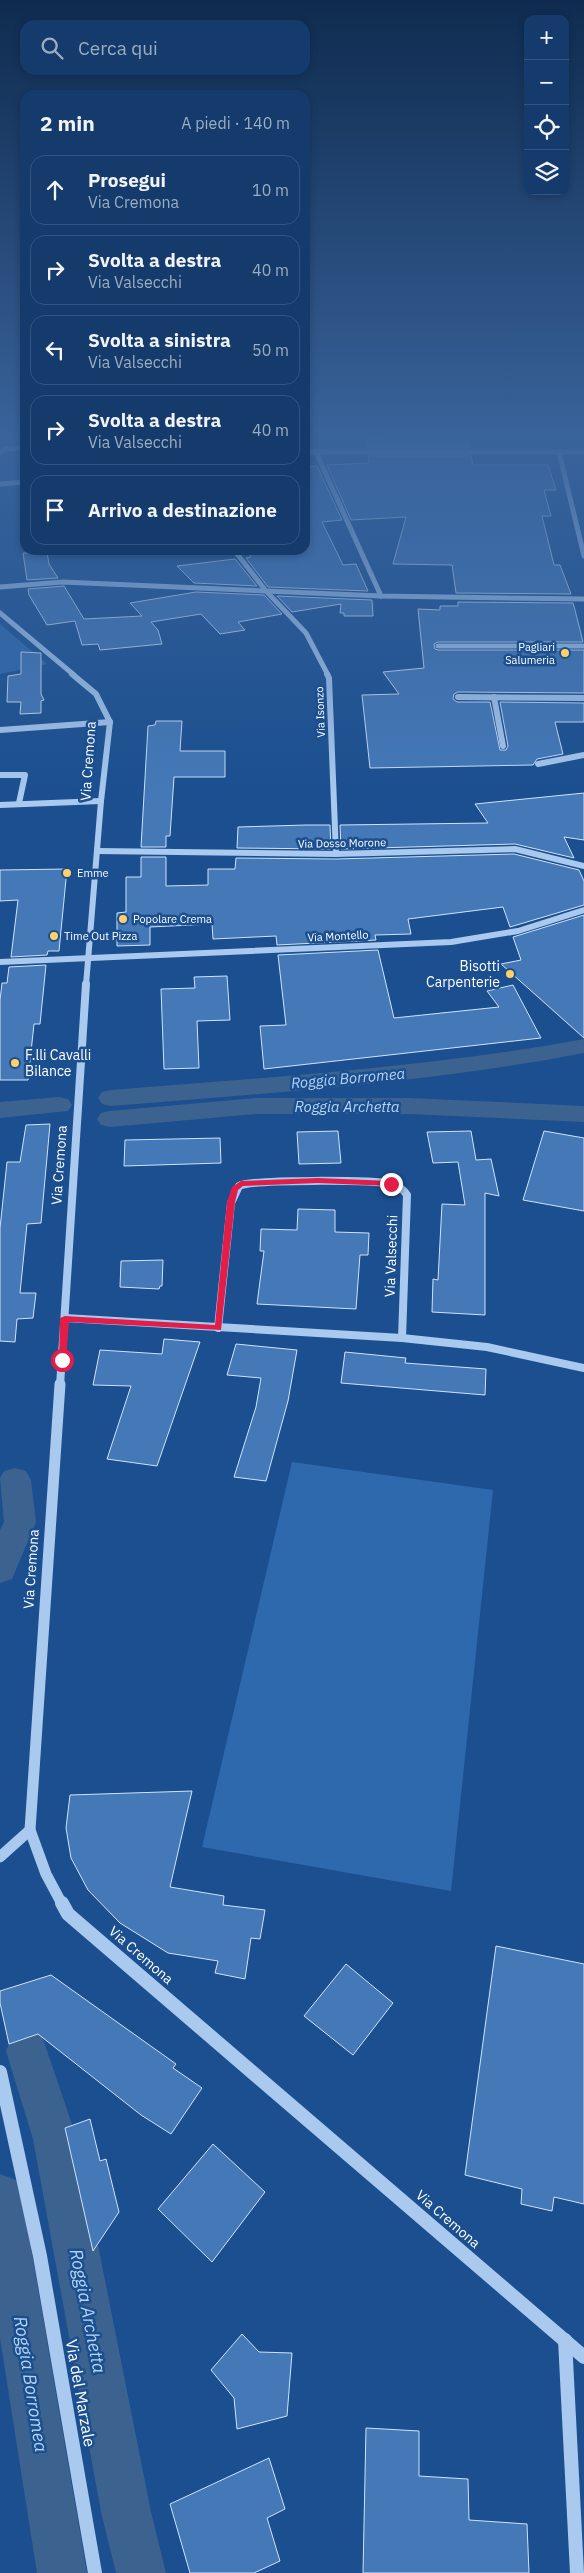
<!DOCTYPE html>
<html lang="it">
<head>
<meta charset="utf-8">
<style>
  :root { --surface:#143b6b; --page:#214673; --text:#f1f3f6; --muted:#9dadc1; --line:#33557e }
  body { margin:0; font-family:"IBM Plex Sans",sans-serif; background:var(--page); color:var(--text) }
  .controls { position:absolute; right:15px; top:15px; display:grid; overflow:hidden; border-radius:10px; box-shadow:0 2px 8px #0003 }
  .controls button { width:45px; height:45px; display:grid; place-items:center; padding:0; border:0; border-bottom:1px solid var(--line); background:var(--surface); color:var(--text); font:25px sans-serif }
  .stop { position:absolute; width:15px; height:15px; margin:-11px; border:4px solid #e11d48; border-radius:50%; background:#fff }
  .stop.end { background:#e11d48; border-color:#fff; box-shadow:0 1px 5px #0008 }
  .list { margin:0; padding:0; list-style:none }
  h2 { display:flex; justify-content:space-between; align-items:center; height:65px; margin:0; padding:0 20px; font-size:21px }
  h2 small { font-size:16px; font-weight:400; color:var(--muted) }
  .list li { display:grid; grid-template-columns:32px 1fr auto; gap:15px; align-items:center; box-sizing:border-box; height:70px; margin:0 10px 10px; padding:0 10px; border:1px solid var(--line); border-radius:15px }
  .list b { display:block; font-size:19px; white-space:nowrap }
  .list p { margin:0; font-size:16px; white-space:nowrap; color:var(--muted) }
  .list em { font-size:16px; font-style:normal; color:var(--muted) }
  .icon { flex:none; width:28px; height:28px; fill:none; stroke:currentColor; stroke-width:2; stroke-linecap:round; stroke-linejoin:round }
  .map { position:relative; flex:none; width:584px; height:2573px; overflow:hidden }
  .search { position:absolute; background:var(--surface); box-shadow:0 2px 8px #0003; left:20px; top:20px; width:290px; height:55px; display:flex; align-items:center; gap:12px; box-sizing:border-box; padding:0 18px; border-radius:15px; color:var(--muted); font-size:19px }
  .panel { position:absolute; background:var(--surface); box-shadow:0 2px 8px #0003; left:20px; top:90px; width:290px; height:465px; border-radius:15px }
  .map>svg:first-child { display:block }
  .green { fill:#2e69ad }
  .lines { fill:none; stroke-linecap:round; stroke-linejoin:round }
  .canal { fill:#3c6290; fill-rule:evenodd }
  .building { fill:#4478b7; stroke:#cfe3fa }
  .minor-far4 { stroke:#a9c9ee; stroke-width:5 }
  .minor-far3 { stroke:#a9c9ee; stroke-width:6 }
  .minor-far2 { stroke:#a9c9ee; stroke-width:8 }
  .minor-far1 { stroke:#a9c9ee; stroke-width:11 }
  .minor { stroke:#a9c9ee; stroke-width:14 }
  .route { fill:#e11d48 }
  .poi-dot { fill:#ffd166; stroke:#1b4f8f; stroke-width:2 }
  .labels { text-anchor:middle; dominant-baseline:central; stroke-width:5; stroke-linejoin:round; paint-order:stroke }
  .far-poi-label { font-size:11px; fill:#fff; stroke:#1b4f8f; text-anchor:start }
  .far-street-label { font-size:11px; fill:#fff; stroke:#1b4f8f }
  .street-label { font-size:14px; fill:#fff; stroke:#1b4f8f }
  .poi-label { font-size:14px; fill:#fff; stroke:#1b4f8f; text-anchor:end }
  .water-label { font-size:15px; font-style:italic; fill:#b5d3f5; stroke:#1b4f8f }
  .near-street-label { font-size:16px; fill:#fff; stroke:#1b4f8f }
  .near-water-label { font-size:18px; font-style:italic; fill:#b5d3f5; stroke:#1b4f8f }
</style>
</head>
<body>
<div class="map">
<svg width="584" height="2573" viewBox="0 0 584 2573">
  <rect width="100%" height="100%" fill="#1b4f8f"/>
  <!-- green -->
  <g class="green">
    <polygon points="0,624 47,664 0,674"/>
    <polygon points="292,1462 493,1490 451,1891 202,1847"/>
  </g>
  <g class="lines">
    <!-- canal -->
    <g class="canal">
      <path d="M584 1039V1053C428 1083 269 1093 111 1106L102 1104 98 1098 102 1092 111 1090C269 1077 428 1068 584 1039Z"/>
      <polygon points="59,1097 68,1099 72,1105 68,1111 0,1118 0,1102"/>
      <polygon points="257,1098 409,1098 584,1106 584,1122 409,1114 257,1114 110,1127 101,1125 97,1119 101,1113 110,1111"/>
      <polygon points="15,1468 26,1471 31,1480 36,1522 12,1579 0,1583 0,1530 4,1522 0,1478 4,1471"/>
      <polygon points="27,2030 42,2036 77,2139 151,2512 166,2573 116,2573 101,2512 33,2139 6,2051 12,2036"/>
      <polygon points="0,2174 16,2180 22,2196 87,2573 37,2573 0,2338"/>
    </g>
  </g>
  <!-- building -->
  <g class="building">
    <polygon points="390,435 466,435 469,448 367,448 366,439 390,437"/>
    <polygon points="368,456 471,456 473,465 548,465 556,490 544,490 551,516 542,516 554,565 560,565 571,594 456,593 452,565 393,564 406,517 351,520 327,465 369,463"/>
    <polygon points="317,466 342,520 322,522 343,565 356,564 368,591 268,587 246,558 251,557 246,550 305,550 305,467"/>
    <polygon points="47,552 49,564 58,578 27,580 23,553"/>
    <polygon points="235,559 257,586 194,583 177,566"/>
    <polygon points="64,586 84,619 142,616 130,603 196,592 264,595 282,614 238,622 245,630 220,634 201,614 151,622 158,630 162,644 100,650 98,644 82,645 75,621 47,625 29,595 28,589"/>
    <polygon points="277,596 372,600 373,616 344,616 344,613 340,613 341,604 292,612"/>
    <polygon points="458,602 573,603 575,610 583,642 438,642 434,644 435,649 438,650 584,650 584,693 458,692 454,694 453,699 457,702 490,702 500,750 506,750 508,746 500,702 584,703 584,722 555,722 563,754 537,759 533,765 370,768 362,695 399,694 383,672 424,668 418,609 440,610 440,606 458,606"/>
    <polygon points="21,652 41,653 41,694 44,700 41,701 41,713 20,714 21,702 7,702 8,676 21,674"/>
    <polygon points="156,721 182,721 180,751 225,751 225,777 174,777 170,836 166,836 166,847 141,847 148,726 155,725"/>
    <polygon points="584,793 584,840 564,837 574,858 515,844 341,849 340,825 488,823 475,804"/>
    <polygon points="306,825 330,825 331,849 237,848 238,827"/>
    <polygon points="514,854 579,870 584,881 584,905 510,927 503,907 408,919 411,934 375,935 376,940 277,945 276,936 213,939 212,924 150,927 150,945 117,946 117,913 126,912 126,877 141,877 141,857 166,857 166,886 208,885 208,869 235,869 236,858 336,859"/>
    <polygon points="67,869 59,951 48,951 47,955 11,957 18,900 0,901 0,870"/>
    <polygon points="584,915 584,1038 501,964 521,960 513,937"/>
    <polygon points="378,950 394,1018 499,1007 487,991 513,985 541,1038 264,1069 260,1026 286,1025 278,955"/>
    <polygon points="46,965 40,1024 34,1024 28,1080 0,1080 0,1000 2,983 7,983 9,967"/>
    <polygon points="227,976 230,1020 197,1021 199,1068 164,1069 161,989 195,988 194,977"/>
    <polygon points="50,1124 41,1223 27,1224 20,1293 36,1293 33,1318 17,1319 15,1342 0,1341 0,1228 7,1162 20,1162 26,1125"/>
    <polygon points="338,1131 341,1163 299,1164 297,1132"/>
    <polygon points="471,1131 476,1160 491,1159 499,1196 485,1193 485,1315 432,1312 433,1279 438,1280 442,1204 465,1205 458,1162 433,1163 427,1132"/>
    <polygon points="544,1131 584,1138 584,1211 523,1200"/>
    <polygon points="220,1138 221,1163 124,1166 125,1140"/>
    <polygon points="298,1209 335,1210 335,1232 369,1233 368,1255 360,1255 356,1309 257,1304 264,1251 260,1251 261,1229 297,1230"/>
    <polygon points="163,1260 162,1286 160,1286 159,1289 120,1287 121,1261"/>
    <polygon points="164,1339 200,1342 157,1466 107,1459 131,1386 93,1385 100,1350 162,1354"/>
    <polygon points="236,1344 297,1350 288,1401 266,1481 234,1477 256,1407 261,1378 227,1375"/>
    <polygon points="345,1352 406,1358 405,1363 486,1369 485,1395 341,1383"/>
    <polygon points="192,1791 170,1887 224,1896 223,1905 265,1910 260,1939 251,1938 245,1979 215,1973 218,1961 168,1953 120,1923 88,1890 71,1858 66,1828 70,1795"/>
    <polygon points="496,1946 584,1964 584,2204 554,2197 552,2211 521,2204 522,2189 465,2175"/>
    <polygon points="346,1964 393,2003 353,2055 304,2016"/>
    <polygon points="51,1975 176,2064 173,2068 202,2088 171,2134 141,2115 38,2034 9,2044 0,2003 0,1991"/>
    <polygon points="90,2119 100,2161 106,2159 119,2212 93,2251 65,2128"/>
    <polygon points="213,2144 265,2192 212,2262 158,2209"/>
    <polygon points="242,2334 259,2352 292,2353 287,2416 237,2429 234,2398 211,2370"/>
    <polygon points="366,2428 419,2431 419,2476 468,2479 469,2520 527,2524 529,2573 363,2573"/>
    <polygon points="269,2458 285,2509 267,2518 280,2561 254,2573 190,2573 170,2504"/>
  </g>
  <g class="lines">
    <!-- minor-far4 -->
    <g class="minor-far4">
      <polyline points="0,452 5,449 25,448"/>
      <polyline points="305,452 584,452"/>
      <polyline points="316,452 381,596"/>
      <polyline points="559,452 584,556"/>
      <polyline points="0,484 25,482"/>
      <polyline points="234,550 266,591 306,633 328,675"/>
      <polyline points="0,587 63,582 381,596 584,599"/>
      <polyline points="0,613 74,675"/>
      <polyline points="438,646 584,646"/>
    </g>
    <!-- minor-far3 -->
    <g class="minor-far3">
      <polyline points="72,674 96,694 110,722 101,801 86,985"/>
      <polyline points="327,674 329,678 336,854"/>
      <polyline points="458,697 584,698"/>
      <polyline points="494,697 503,746"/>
      <polyline points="0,730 110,722"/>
      <polyline points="538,764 584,755"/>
      <polyline points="0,775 25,775 19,803"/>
      <polyline points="0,805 101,801"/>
      <polyline points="97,851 336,854 515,849 584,866"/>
      <polyline points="0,962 451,942 518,931 584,910"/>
    </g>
    <!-- minor-far2 -->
    <g class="minor-far2">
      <polyline points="65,1318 402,1338 487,1347 584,1368"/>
      <path d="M218 1328 231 1203 239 1186C252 1179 374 1180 392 1184 399 1186 403 1189 407 1195L402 1338"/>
      <polyline points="60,1386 86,984"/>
    </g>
    <!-- minor-far1 -->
    <g class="minor-far1">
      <polyline points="60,1384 30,1830 46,1874 62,1904"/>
      <polyline points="0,1857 30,1830"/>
    </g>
    <!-- minor -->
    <g class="minor">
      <polyline points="62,1903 68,1914 584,2357"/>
      <polyline points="0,2072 40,2256 95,2573"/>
      <polyline points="565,2340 577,2573"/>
    </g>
  </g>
  <!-- sky -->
  <linearGradient id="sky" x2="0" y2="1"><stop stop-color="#0f2b4f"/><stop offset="0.55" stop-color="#39639b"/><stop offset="1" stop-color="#39639b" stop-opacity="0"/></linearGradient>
  <rect width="584" height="795" fill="url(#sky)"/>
  <!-- route -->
  <polygon class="route" points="318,1178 391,1181 395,1184 391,1186 318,1183 243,1186 238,1190 235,1202 221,1330 69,1322 66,1360 59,1363 60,1318 65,1316 215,1325 227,1202 232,1187 241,1181"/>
  <!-- markers -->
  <g class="poi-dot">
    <circle cx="565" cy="653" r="5"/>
    <circle cx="67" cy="873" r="5"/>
    <circle cx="123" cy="919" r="5"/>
    <circle cx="54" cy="936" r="5"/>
    <circle cx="510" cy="974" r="5"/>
    <circle cx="15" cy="1063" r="5"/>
  </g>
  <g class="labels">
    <!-- far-poi labels -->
    <g class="far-poi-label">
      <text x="555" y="647" text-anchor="end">Pagliari<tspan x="555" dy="13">Salumeria</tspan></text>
      <text x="77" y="873">Emme</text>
      <text x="133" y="919">Popolare Crema</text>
      <text x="64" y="936">Time Out Pizza</text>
    </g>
    <!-- far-street labels -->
    <g class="far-street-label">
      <text transform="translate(320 712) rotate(-92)">Via Isonzo</text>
      <text transform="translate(342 843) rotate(-1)">Via Dosso Morone</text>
      <text transform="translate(338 936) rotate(-3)">Via Montello</text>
    </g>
    <!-- street labels -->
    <g class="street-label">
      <text transform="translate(88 761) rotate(-86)">Via Cremona</text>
      <text transform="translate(59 1165) rotate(-86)">Via Cremona</text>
      <text transform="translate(391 1256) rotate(-88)">Via Valsecchi</text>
      <text transform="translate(31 1569) rotate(-86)">Via Cremona</text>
      <text transform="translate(141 1955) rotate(41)">Via Cremona</text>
      <text transform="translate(448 2219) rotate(41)">Via Cremona</text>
    </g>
    <!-- poi labels -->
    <g class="poi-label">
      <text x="500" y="966">Bisotti<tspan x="500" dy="16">Carpenterie</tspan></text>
      <text x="25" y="1055" text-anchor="start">F.lli Cavalli<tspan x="25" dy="16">Bilance</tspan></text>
    </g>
    <!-- water labels -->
    <g class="water-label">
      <text transform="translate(348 1078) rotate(-5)">Roggia Borromea</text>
      <text x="347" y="1106">Roggia Archetta</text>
    </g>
    <!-- near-street labels -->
    <g class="near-street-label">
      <text transform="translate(81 2393) rotate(80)">Via del Marzale</text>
    </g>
    <!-- near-water labels -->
    <g class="near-water-label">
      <text transform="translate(88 2311) rotate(79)">Roggia Archetta</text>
      <text transform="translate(31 2384) rotate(81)">Roggia Borromea</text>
    </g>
  </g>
</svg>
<div class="controls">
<button>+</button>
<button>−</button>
<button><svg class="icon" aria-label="locate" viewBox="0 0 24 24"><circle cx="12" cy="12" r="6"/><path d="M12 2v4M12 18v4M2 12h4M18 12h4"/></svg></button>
<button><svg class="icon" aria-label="layers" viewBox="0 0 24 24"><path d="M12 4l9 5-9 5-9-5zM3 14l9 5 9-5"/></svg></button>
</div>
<div class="stop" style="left:62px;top:1360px"></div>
<div class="stop end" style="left:391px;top:1184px"></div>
<div class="search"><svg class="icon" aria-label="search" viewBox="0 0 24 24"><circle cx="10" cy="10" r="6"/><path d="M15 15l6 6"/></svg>Cerca qui</div>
<section class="panel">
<h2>2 min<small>A piedi · 140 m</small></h2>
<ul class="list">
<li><svg class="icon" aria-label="ahead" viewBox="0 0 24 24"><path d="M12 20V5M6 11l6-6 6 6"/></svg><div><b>Prosegui</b><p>Via Cremona</p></div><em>10 m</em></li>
<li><svg class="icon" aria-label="right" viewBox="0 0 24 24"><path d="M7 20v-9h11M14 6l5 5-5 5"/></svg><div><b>Svolta a destra</b><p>Via Valsecchi</p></div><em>40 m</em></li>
<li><svg class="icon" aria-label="left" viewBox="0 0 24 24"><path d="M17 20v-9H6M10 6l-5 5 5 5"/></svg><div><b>Svolta a sinistra</b><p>Via Valsecchi</p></div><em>50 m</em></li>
<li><svg class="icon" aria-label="right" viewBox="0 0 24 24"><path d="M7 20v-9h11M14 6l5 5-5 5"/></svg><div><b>Svolta a destra</b><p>Via Valsecchi</p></div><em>40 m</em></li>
<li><svg class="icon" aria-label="arrive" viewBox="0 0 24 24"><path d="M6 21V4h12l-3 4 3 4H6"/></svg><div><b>Arrivo a destinazione</b></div></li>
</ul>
</section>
</div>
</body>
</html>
